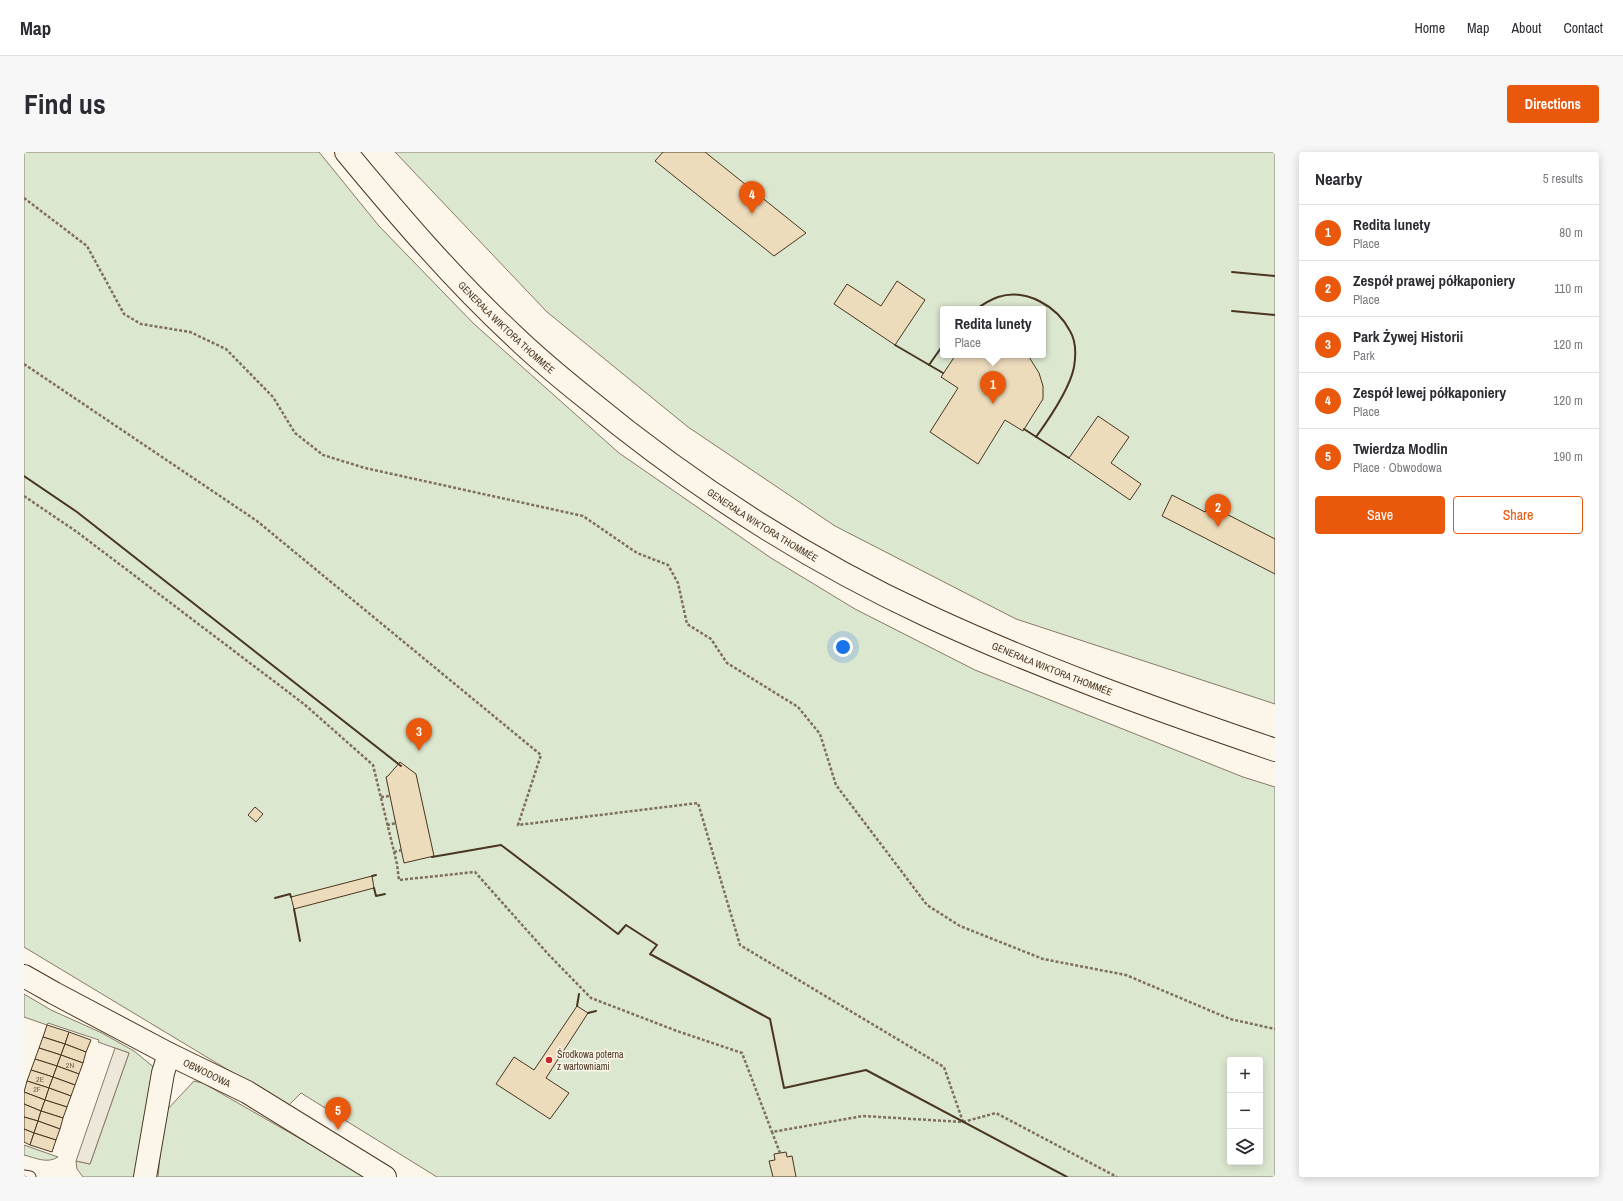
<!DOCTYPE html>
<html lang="en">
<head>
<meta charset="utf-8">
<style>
  :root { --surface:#fff; --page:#f7f7f7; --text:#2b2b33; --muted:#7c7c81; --line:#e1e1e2; --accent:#ea580c }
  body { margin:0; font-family:"Archivo Narrow",sans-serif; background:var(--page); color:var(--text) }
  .controls { position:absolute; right:12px; bottom:12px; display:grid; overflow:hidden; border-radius:4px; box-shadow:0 2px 10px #0003 }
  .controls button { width:36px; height:36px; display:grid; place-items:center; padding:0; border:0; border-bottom:1px solid var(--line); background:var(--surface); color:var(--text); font:20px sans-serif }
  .you { position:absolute; left:819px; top:495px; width:14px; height:14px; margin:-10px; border:3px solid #fff; border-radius:50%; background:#1a73e8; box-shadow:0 0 0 6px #1a73e833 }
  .badge { display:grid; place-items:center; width:26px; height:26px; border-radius:50%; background:var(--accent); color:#fff; font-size:13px; font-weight:700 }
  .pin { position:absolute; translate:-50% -33px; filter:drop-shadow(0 1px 2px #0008) }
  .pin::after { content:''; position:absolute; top:21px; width:14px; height:12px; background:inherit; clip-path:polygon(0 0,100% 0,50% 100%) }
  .popup { position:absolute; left:916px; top:154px; width:106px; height:52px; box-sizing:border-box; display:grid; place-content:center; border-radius:4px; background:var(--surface); filter:drop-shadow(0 1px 3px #0005); font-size:13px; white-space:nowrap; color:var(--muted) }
  .popup b { font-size:15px; color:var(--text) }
  .popup::after { content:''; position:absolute; left:50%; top:100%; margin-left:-8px; border:8px solid transparent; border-top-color:var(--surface) }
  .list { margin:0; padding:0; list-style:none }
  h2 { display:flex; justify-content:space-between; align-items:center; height:52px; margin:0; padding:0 16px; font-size:17px }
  h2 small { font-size:13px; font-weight:400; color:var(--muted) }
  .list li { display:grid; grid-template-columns:26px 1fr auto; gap:12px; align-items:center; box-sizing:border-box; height:56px; padding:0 16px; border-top:1px solid var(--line) }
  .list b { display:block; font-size:15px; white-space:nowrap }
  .list p { margin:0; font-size:13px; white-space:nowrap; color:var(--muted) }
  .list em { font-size:13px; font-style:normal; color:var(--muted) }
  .actions { display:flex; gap:8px; padding:12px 16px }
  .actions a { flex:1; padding:9px 0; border:1px solid var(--accent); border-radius:4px; text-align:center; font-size:14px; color:var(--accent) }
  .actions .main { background:var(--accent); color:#fff }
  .icon { flex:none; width:22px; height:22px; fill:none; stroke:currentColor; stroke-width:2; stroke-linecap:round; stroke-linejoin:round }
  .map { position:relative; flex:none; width:1251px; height:1025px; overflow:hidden; border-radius:4px }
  header { display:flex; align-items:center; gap:24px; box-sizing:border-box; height:56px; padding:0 20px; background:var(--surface); border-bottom:1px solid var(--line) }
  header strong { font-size:19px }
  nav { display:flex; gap:22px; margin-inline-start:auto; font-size:14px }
  .intro { display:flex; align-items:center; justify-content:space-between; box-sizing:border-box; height:96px; padding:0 24px }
  h1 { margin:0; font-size:28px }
  .button { padding:10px 18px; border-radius:4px; background:var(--accent); color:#fff; font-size:14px; font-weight:700 }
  main { display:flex; gap:24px; padding:0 24px }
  aside { flex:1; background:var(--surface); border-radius:4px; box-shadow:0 2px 10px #0003 }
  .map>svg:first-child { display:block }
  .green { fill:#dce7d0; stroke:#887966; fill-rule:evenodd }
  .parking { fill:#ede7d9; stroke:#887966 }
  .building { fill:#ecdcbc; stroke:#4a3520 }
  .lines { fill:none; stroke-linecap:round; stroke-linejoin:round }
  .service-casing { stroke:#4a3520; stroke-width:13 }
  .minor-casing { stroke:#4a3520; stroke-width:24 }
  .primary-casing { stroke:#4a3520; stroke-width:24 }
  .path { stroke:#7f6f5c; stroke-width:2.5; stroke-dasharray:3 2; stroke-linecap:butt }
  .service { stroke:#fbf6e9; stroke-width:11 }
  .minor { stroke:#fbf6e9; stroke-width:22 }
  .primary { stroke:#fbf6e9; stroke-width:22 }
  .wall { stroke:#4a3520; stroke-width:2 }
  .poi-dot { fill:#c62828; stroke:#fbf6e9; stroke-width:1.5 }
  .labels { text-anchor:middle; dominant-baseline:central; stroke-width:3; stroke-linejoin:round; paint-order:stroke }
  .number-label { font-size:8px; fill:#725f47 }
  .street-label { font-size:10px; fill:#4a3520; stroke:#fbf6e9 }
  .poi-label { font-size:10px; fill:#4a3520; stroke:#fbf6e9; text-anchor:start }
</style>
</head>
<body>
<header>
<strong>Map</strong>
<nav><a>Home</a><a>Map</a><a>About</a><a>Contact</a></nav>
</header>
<div class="intro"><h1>Find us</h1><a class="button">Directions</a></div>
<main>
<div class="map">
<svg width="1251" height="1025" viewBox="0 0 1251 1025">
  <rect width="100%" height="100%" fill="#fbf6e9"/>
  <!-- green -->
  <g class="green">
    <path d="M0 0H295L355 74 450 172 595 301 747 406 831 457 951 518 1219 625 1251 635V1025H413L277 941 264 954 0 795ZM1206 908H1236V1010H1206Z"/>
    <path d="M371 0H1251V552L992 467 811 374 664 275 523 160ZM919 157H1019V203H919Z"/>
    <polygon points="0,842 27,858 78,881 110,899 132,917 111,1023 109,1025 59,1025 53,1017 52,1009 66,1012 105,901 74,890 75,888 24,871 23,873 0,865"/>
    <polygon points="170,929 179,931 343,1025 134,1025 140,961"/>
    <path d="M0 993 34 1005C23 1012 12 1006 0 1003Z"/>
  </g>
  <!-- parking -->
  <polygon class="parking" points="91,896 105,901 66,1012 52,1009"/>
  <!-- building -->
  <g class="building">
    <polygon points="639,0 681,0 782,81 750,104 631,9"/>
    <polygon points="873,129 901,148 871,193 810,152 823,132 857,154"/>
    <polygon points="1001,203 1005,205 1015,221 1019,234 1019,247 999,279 981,268 954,312 906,280 934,236 917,225 931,204"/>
    <polygon points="1074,264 1105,285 1087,311 1117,332 1106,348 1045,306"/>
    <polygon points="1148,343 1181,360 1185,353 1251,387 1251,422 1138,364"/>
    <polygon points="376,610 392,622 410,704 380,711 362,625 364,624"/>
    <polygon points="231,655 239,662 232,670 224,663"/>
    <polygon points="348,724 350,736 270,757 267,745"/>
    <polygon points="553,854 564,861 522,926 545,941 526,967 472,932 490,905 510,918"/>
    <polygon points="23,873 45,880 41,892 19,885"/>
    <polygon points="45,880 67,888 62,900 41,892"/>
    <polygon points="19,885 41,892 37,903 15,896"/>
    <polygon points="41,892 62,900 59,911 37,903"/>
    <polygon points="15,896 37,903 33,914 11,907"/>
    <polygon points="37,903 59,911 55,922 33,914"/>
    <polygon points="11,907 33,914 29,925 7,918"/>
    <polygon points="33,914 55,922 51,933 29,925"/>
    <polygon points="7,918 29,925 25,936 3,929"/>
    <polygon points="29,925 51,933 47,944 25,936"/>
    <polygon points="3,929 25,936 21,948 0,940"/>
    <polygon points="25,936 47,944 43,955 21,948"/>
    <polygon points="0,940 21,948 17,959 0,952"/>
    <polygon points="21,948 43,955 39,966 17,959"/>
    <polygon points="0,952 17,959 14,969 0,965"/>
    <polygon points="17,959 39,966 36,977 14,969"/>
    <polygon points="0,965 14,969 10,981 0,977"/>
    <polygon points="14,969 36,977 32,988 10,981"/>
    <polygon points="0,977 10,981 6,993 0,990"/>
    <polygon points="10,981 32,988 28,1000 6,993"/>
    <polygon points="762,1000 763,1005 768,1004 772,1025 749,1025 745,1009 751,1008 750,1002"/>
  </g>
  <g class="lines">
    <!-- service casing -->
    <g class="service-casing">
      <polyline id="service" points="0,1024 6,1025"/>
    </g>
    <!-- minor casing -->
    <g class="minor-casing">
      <g id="minor">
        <path id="s1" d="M0 824 30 841 145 902 223 940 361 1025"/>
        <polyline points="121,1025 139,921 145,902"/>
      </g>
    </g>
    <!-- primary casing -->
    <g class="primary-casing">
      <g id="primary">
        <path id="s2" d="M322 0C375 64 429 127 489 183 512 205 537 226 562 246 666 332 781 407 904 464 1016 516 1134 558 1251 598"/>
      </g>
    </g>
    <!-- path -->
    <g class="path">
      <polyline points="0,46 63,94 100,162 117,172 166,180 202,197 249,245 271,281 299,303 341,316 559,364 613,401 644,413 654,431 663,472 687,487 703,511 774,555 796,582 812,633 903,753 936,774 1019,807 1102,823 1206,867 1251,877"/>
      <polyline points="0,212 233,369 517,603 494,673 674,651 716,793 920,915 939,970 839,964 748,980 756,1001"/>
      <polyline points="0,344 53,380 280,552 349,613 373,712 375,728 451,720 524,802 567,846 653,879 718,901 748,980"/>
      <polyline points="357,645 366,644"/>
      <polyline points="363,673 372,671"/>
      <polyline points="370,700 378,698"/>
      <polyline points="939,970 972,961 1093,1025"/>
    </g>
    <!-- service -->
    <use href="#service" class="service"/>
    <!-- minor -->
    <use href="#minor" class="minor"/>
    <!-- primary -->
    <use href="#primary" class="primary"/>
    <!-- wall -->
    <g class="wall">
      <polyline points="1208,120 1251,124"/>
      <path d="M953 157C959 152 966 148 974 145 1002 136 1033 154 1046 179 1052 189 1052 203 1050 215 1046 236 1025 267 1012 285"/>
      <polyline points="1208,159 1251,163"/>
      <polyline points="871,193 919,221"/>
      <polyline points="905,213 919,193"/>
      <polyline points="1000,277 1045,306"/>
      <polyline points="0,324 53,360 377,614"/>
      <polyline points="408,705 477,693 594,782 602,773 633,793 626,802 746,867 760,936 842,918 1043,1025"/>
      <polyline points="348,724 352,723"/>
      <polyline points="350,736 352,744 361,742"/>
      <polyline points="251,746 266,742 267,745"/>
      <polyline points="270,757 276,789"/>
      <polyline points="553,854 555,842"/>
      <polyline points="564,861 572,859"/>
    </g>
  </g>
  <!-- markers -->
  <circle class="poi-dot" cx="525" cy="908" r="4"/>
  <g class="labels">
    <!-- number labels -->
    <g class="number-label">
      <text x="46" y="913">2N</text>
      <text x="16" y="927">2E</text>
      <text x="13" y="937">2F</text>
    </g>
    <!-- street labels -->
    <g class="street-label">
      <text stroke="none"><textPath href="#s2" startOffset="238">GENERAŁA WIKTORA THOMMÉE</textPath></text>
      <text stroke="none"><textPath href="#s2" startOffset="562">GENERAŁA WIKTORA THOMMÉE</textPath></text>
      <text stroke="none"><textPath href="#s2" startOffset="886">GENERAŁA WIKTORA THOMMÉE</textPath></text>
      <text stroke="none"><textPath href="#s1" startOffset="207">OBWODOWA</textPath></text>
    </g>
    <!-- poi labels -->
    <g class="poi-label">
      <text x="533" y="902">Środkowa poterna<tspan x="533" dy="12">z wartowniami</tspan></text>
    </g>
  </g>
</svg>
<div class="controls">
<button>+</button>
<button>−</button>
<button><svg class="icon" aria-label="layers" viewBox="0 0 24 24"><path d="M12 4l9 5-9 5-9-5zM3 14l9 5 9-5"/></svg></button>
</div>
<div class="you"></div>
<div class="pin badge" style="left:969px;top:252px">1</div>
<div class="popup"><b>Redita lunety</b>Place</div>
<div class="pin badge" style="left:1194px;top:375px">2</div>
<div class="pin badge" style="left:395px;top:599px">3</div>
<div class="pin badge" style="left:728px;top:62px">4</div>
<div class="pin badge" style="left:314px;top:978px">5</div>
</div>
<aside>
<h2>Nearby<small>5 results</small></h2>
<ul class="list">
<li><span class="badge">1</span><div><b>Redita lunety</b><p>Place</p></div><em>80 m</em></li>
<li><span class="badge">2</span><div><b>Zespół prawej półkaponiery</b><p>Place</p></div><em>110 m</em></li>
<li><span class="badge">3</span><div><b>Park Żywej Historii</b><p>Park</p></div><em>120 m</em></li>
<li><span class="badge">4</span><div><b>Zespół lewej półkaponiery</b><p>Place</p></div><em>120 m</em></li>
<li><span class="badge">5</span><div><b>Twierdza Modlin</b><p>Place · Obwodowa</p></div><em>190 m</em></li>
</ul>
<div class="actions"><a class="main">Save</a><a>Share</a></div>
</aside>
</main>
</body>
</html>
